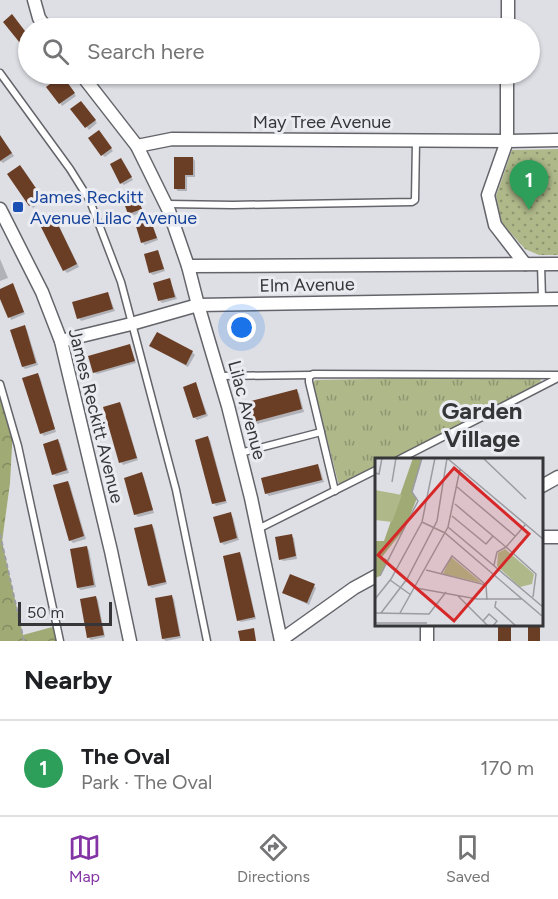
<!DOCTYPE html>
<html lang="en">
<head>
<meta charset="utf-8">
<style>
  :root { --surface:#fff; --page:#f2f2f2; --text:#202124; --muted:#757577; --line:#e0e0e0; --accent:#8435a5 }
  body { margin:0; font-family:Figtree,sans-serif; background:var(--page); color:var(--text) }
  .scale { position:absolute; left:18px; bottom:15px; width:94px; box-sizing:border-box; padding-left:6px; border:3px solid #363639; border-top:0; font-size:16px; line-height:21px; white-space:nowrap; color:#363639; -webkit-text-stroke:4px #ebecf2; paint-order:stroke }
  .you { position:absolute; left:242px; top:328px; width:21px; height:21px; margin:-15px; border:4px solid #fff; border-radius:50%; background:#1a73e8; box-shadow:0 0 0 9px #1a73e833 }
  .badge { display:grid; place-items:center; width:39px; height:39px; border-radius:50%; background:var(--accent); color:#fff; font-size:20px; font-weight:700 }
  .pin { position:absolute; translate:-50% -50px; filter:drop-shadow(0 2px 3px #0008) }
  .pin::after { content:''; position:absolute; top:32px; width:21px; height:18px; background:inherit; clip-path:polygon(0 0,100% 0,50% 100%) }
  .list { margin:0; padding:0; list-style:none }
  h2 { display:flex; justify-content:space-between; align-items:center; height:78px; margin:0; padding:0 24px; font-size:26px }
  h2 small { font-size:20px; font-weight:400; color:var(--muted) }
  .list li { display:grid; grid-template-columns:39px 1fr auto; gap:18px; align-items:center; box-sizing:border-box; height:96px; padding:0 24px; border-top:2px solid var(--line) }
  .list b { display:block; font-size:22px; white-space:nowrap }
  .list p { margin:0; font-size:20px; white-space:nowrap; color:var(--muted) }
  .list em { font-size:20px; font-style:normal; color:var(--muted) }
  .icon { flex:none; width:33px; height:33px; fill:none; stroke:currentColor; stroke-width:2; stroke-linecap:round; stroke-linejoin:round }
  .map { position:relative; flex:none; width:558px; height:641px; overflow:hidden }
  .search { position:absolute; background:var(--surface); box-shadow:0 2px 4px #0004; left:18px; right:18px; top:18px; height:66px; display:flex; align-items:center; gap:15px; box-sizing:border-box; padding:0 21px; border-radius:33px; color:var(--muted); font-size:22px }
  .sheet { height:174px; background:var(--surface) }
  nav { display:flex; justify-content:space-around; align-items:center; box-sizing:border-box; height:84px; border-top:2px solid var(--line); background:var(--surface); font-size:16px; color:var(--muted) }
  nav a { display:grid; justify-items:center; gap:3px }
  nav .on { color:var(--accent) }
  .map>svg:first-child { display:block }
  .grass { fill:url(#grass-tufts) }
  .forest { fill:url(#forest-crowns) }
  .park { fill:url(#park-dots) }
  .shadow { fill:#0003 }
  .building { fill:#6a3d25 }
  .lines { fill:none; stroke-linecap:round; stroke-linejoin:round }
  .lane-casing { stroke:#64656a; stroke-width:9 }
  .street-casing { stroke:#64656a; stroke-width:15 }
  .path { stroke:#9d9ea3; stroke-width:2; stroke-dasharray:4.5 3; stroke-linecap:butt }
  .lane { stroke:#fff; stroke-width:6 }
  .street { stroke:#fff; stroke-width:12 }
  .transit-dot { fill:#1a4fb4; stroke:#ebecf2; stroke-width:2 }
  .labels { text-anchor:middle; dominant-baseline:central; stroke-width:6; stroke-linejoin:round; paint-order:stroke }
  .street-label { font-size:18px; fill:#363639; stroke:#ebecf2 }
  .transit-label { font-size:18px; fill:#164399; stroke:#ebecf2; text-anchor:start }
  .district-label { font-size:24px; font-weight:bold; fill:#363639; stroke:#ebecf2 }
  .inset-road { fill:none; stroke:#9b9ba0; stroke-width:1.5 }
  .view { fill:#d62828; fill-opacity:0.15; stroke:#d62828; stroke-width:3 }
  .inset-edge { fill:none; stroke:#363639; stroke-width:3 }
</style>
</head>
<body>
<div class="map">
<svg width="558" height="641" viewBox="0 0 558 641">
  <defs>
    <pattern id="grass-tufts" width="24" height="20" patternUnits="userSpaceOnUse" patternTransform="scale(1.5)"><rect width="24" height="20" fill="#aeb889"/><path d="M3 7l-1-3M5 7V3M7 7l1-3M15 17l-1-3M17 17v-4M19 17l1-3" fill="none" stroke="#8e9671"/></pattern>
    <pattern id="forest-crowns" width="20" height="18" patternUnits="userSpaceOnUse" patternTransform="scale(1.5)"><rect width="20" height="18" fill="#9faa75"/><path d="M2 6a3 3 0 1 1 6 0M12 15a3 3 0 1 1 6 0" fill="none" stroke="#828b61"/></pattern>
    <pattern id="park-dots" width="8" height="8" patternUnits="userSpaceOnUse" patternTransform="scale(1.5)"><rect width="8" height="8" fill="#aeb889"/><path d="M2 2h.1M6 6h.1" fill="none" stroke="#8e9671" stroke-width="1.8" stroke-linecap="round"/></pattern>
  </defs>
  <rect width="100%" height="100%" fill="#dedfe5"/>
  <!-- grass -->
  <polygon class="grass" points="532,376 540,377 541,382 537,387 393,459 376,460 376,468 340,485 338,482 313,384 315,380"/>
  <!-- forest -->
  <polygon class="forest" points="0,384 13,428 10,483 2,542 23,635 56,626 60,641 0,641"/>
  <!-- park -->
  <polygon class="park" points="558,149 558,255 539,255 525,249 502,223 496,196 512,150"/>
  <!-- shadow -->
  <g class="shadow">
    <polygon points="64,80 76,96 62,106 60,103"/>
    <polygon points="84,105 97,123 89,130 72,110"/>
    <polygon points="101,134 113,151 105,157 102,155"/>
    <polygon points="0,136 14,156 3,163 0,161"/>
    <polygon points="193,158 195,161 195,177 187,177 187,191 178,191 176,189"/>
    <polygon points="121,160 133,180 124,185 121,183"/>
    <polygon points="23,169 44,200 33,208 9,174"/>
    <polygon points="134,192 143,212 132,216 123,196"/>
    <polygon points="54,216 79,267 67,273 64,270"/>
    <polygon points="150,220 158,240 145,245 142,242"/>
    <polygon points="158,251 165,271 153,275 150,273"/>
    <polygon points="0,259 8,278 0,281"/>
    <polygon points="170,280 177,299 162,303 160,301"/>
    <polygon points="12,285 25,314 11,320 0,295 0,290"/>
    <polygon points="108,293 115,311 81,321 79,318"/>
    <polygon points="25,327 27,330 38,365 25,369 23,367"/>
    <polygon points="130,346 136,363 97,374 94,372"/>
    <polygon points="151,346 192,352 195,355 188,367"/>
    <polygon points="38,375 40,377 56,432 44,436 41,433"/>
    <polygon points="196,384 208,416 197,420 194,417"/>
    <polygon points="296,391 299,393 304,412 249,426 247,423"/>
    <polygon points="120,403 122,406 138,460 123,465 121,462"/>
    <polygon points="208,438 210,440 227,503 216,506 214,503"/>
    <polygon points="57,441 60,443 69,473 56,476 53,474"/>
    <polygon points="318,466 320,469 324,482 269,496 266,493"/>
    <polygon points="142,474 144,477 154,513 138,517 135,514"/>
    <polygon points="68,482 70,485 86,539 73,543 70,540"/>
    <polygon points="230,514 233,517 239,540 224,545 221,542"/>
    <polygon points="151,526 154,528 167,584 152,588 149,586"/>
    <polygon points="291,536 294,538 297,559 283,561 281,559"/>
    <polygon points="86,548 89,550 96,587 81,590 78,588"/>
    <polygon points="240,554 242,557 256,619 241,622 238,620"/>
    <polygon points="314,586 316,588 309,605 284,593"/>
    <polygon points="96,597 98,600 105,637 91,640 88,637"/>
    <polygon points="172,597 174,599 181,638 166,641 163,639"/>
  </g>
  <!-- building -->
  <g class="building">
    <polygon points="12,14 28,35 28,44 24,48 3,22"/>
    <polygon points="62,75 75,93 59,104 46,87"/>
    <polygon points="81,101 96,120 85,128 70,109"/>
    <polygon points="99,130 112,148 101,156 88,138"/>
    <polygon points="0,135 12,153 0,161"/>
    <polygon points="174,157 193,157 193,175 185,175 185,189 174,189"/>
    <polygon points="121,158 132,177 120,184 110,164"/>
    <polygon points="20,165 42,197 29,206 7,174"/>
    <polygon points="135,190 142,209 128,214 121,195"/>
    <polygon points="52,212 77,264 63,271 37,219"/>
    <polygon points="150,218 157,238 141,243 135,223"/>
    <polygon points="158,250 164,269 149,273 144,254"/>
    <polygon points="170,278 175,297 158,301 153,283"/>
    <polygon points="13,283 24,312 8,318 0,299 0,289"/>
    <polygon points="108,292 113,309 77,319 72,302"/>
    <polygon points="25,325 36,363 22,367 10,330"/>
    <polygon points="157,332 193,351 186,365 149,346"/>
    <polygon points="130,344 135,361 93,373 88,356"/>
    <polygon points="38,373 55,429 40,434 22,378"/>
    <polygon points="196,382 206,414 193,418 183,387"/>
    <polygon points="297,389 302,409 246,424 240,404"/>
    <polygon points="120,402 137,458 119,463 103,407"/>
    <polygon points="208,436 226,501 212,504 195,440"/>
    <polygon points="58,439 67,470 52,475 43,444"/>
    <polygon points="318,464 322,480 265,494 261,478"/>
    <polygon points="142,472 153,510 134,515 124,478"/>
    <polygon points="68,481 84,536 69,541 53,485"/>
    <polygon points="231,512 237,538 220,543 213,517"/>
    <polygon points="152,524 166,582 148,586 134,528"/>
    <polygon points="292,534 296,556 279,560 275,537"/>
    <polygon points="87,546 94,585 77,588 70,549"/>
    <polygon points="240,552 255,617 237,621 223,556"/>
    <polygon points="290,574 315,584 307,603 282,593"/>
    <polygon points="172,595 180,636 162,639 155,598"/>
    <polygon points="96,596 104,635 87,638 80,599"/>
    <rect x="498" y="624" width="13" height="17"/>
    <rect x="528" y="624" width="12" height="17"/>
    <polygon points="254,628 256,641 240,641 238,631"/>
  </g>
  <g class="lines">
    <!-- lane casing -->
    <g class="lane-casing">
      <g id="lane">
        <polyline points="0,73 70,169 90,201 121,282 176,490 207,641"/>
        <polyline points="167,204 233,205 412,202 415,200 416,141"/>
        <polyline points="541,264 542,299"/>
        <polyline points="220,376 311,375"/>
        <polyline points="0,384 18,446 60,641"/>
        <polyline points="240,453 321,432"/>
        <polyline points="398,460 558,378"/>
        <polyline points="335,491 309,382 309,377 313,374 558,375"/>
        <polyline points="258,529 376,470"/>
      </g>
    </g>
    <!-- street casing -->
    <g class="street-casing">
      <g id="street">
        <polyline points="34,0 39,18 46,28"/>
        <polyline points="508,28 508,0"/>
        <polyline points="81,74 137,146 169,211 188,266 198,305 228,406 251,498 281,641"/>
        <polyline points="137,146 172,139 507,141 507,74"/>
        <polyline points="0,209 42,292 61,341 111,551 130,641"/>
        <polyline points="525,264 495,225 488,195 507,141 558,140"/>
        <polyline points="188,266 558,264"/>
        <polyline points="61,341 131,324 198,305 558,299"/>
        <polyline points="542,486 558,477"/>
        <polyline points="542,537 558,537"/>
        <polyline points="427,624 427,641"/>
        <polyline points="281,640 354,588 376,576"/>
      </g>
    </g>
    <!-- path -->
    <polyline class="path" points="0,534 24,641"/>
    <!-- lane -->
    <use href="#lane" class="lane"/>
    <!-- street -->
    <use href="#street" class="street"/>
  </g>
  <!-- markers -->
  <rect class="transit-dot" x="12" y="201" width="12" height="12" rx="3"/>
  <g class="labels">
    <!-- street labels -->
    <g class="street-label">
      <text x="322" y="122">May Tree Avenue</text>
      <text transform="translate(307 285) rotate(-1)">Elm Avenue</text>
      <text transform="translate(247 410) rotate(75)">Lilac Avenue</text>
      <text transform="translate(96 416) rotate(76)">James Reckitt Avenue</text>
    </g>
    <!-- transit labels -->
    <g class="transit-label">
      <text x="30" y="197">James Reckitt<tspan x="30" dy="21">Avenue Lilac Avenue</tspan></text>
    </g>
    <!-- district labels -->
    <g class="district-label">
      <text x="482" y="410">Garden<tspan x="482" dy="28">Village</tspan></text>
    </g>
  </g>
  <!-- overview -->
  <g transform="translate(375 458)">
    <rect width="168" height="168" fill="#dedfe5"/>
    <path d="M76 99 107 125 68 116Z" fill="#aeb889"/>
    <path d="M38 0H47L37 35 42 40 30 70 7 99 13 102 5 118 0 120V83H9Z" fill="#9faa75"/>
    <path d="M0 32 27 37 17 64 0 62ZM130 91 159 116 157 126 145 129 122 108 123 95Z" fill="#aeb889"/>
    <path d="M0 38 19 42 16 60 0 57Z" fill="#aeb889"/>
    <path class="inset-road" d="M72 0 168 81M108 0 151 41M0 15 4 16 7 0M17 24 21 0M81 28 140 78M80 46 131 89 151 66M77 58 111 86 118 78M47 64 70 75 167 158M73 69 168 149M119 107 122 94 131 89 161 116 158 139M51 112 111 127 112 142M66 116 77 98 110 126M5 118 43 43 37 34 47 0M15 122 36 137M41 130 102 141H147M82 137 113 168M0 141 16 121 47 64 60 0M121 143 120 149 141 168M0 155 54 156 71 134M6 155 32 121 62 63 72 0M25 155 73 69 85 11M108 163 114 156 122 163 118 168M0 165H52"/>
    <path class="view" d="M79 10 154 76 79 163 3 97Z"/>
    <rect width="168" height="168" class="inset-edge"/>
  </g>
</svg>
<div class="scale">50 m</div>
<div class="you"></div>
<div class="pin badge" style="left:529px;top:210px;background:#2e9e5b">1</div>
<div class="search"><svg class="icon" aria-label="search" viewBox="0 0 24 24"><circle cx="10" cy="10" r="6"/><path d="M15 15l6 6"/></svg>Search here</div>
</div>
<section class="sheet">
<h2>Nearby<small></small></h2>
<ul class="list">
<li><span class="badge" style="background:#2e9e5b">1</span><div><b>The Oval</b><p>Park · The Oval</p></div><em>170 m</em></li>
</ul>
</section>
<nav>
<a class="on"><svg class="icon" aria-label="map" viewBox="0 0 24 24"><path d="M3 6l6-2 6 2 6-2v14l-6 2-6-2-6 2zM9 4v14M15 6v14"/></svg>Map</a>
<a><svg class="icon" aria-label="directions" viewBox="0 0 24 24"><path d="M12 3l9 9-9 9-9-9zM9 14v-3h6M13 9l2 2-2 2"/></svg>Directions</a>
<a><svg class="icon" aria-label="saved" viewBox="0 0 24 24"><path d="M7 4h10v16l-5-4-5 4z"/></svg>Saved</a>
</nav>
</body>
</html>
